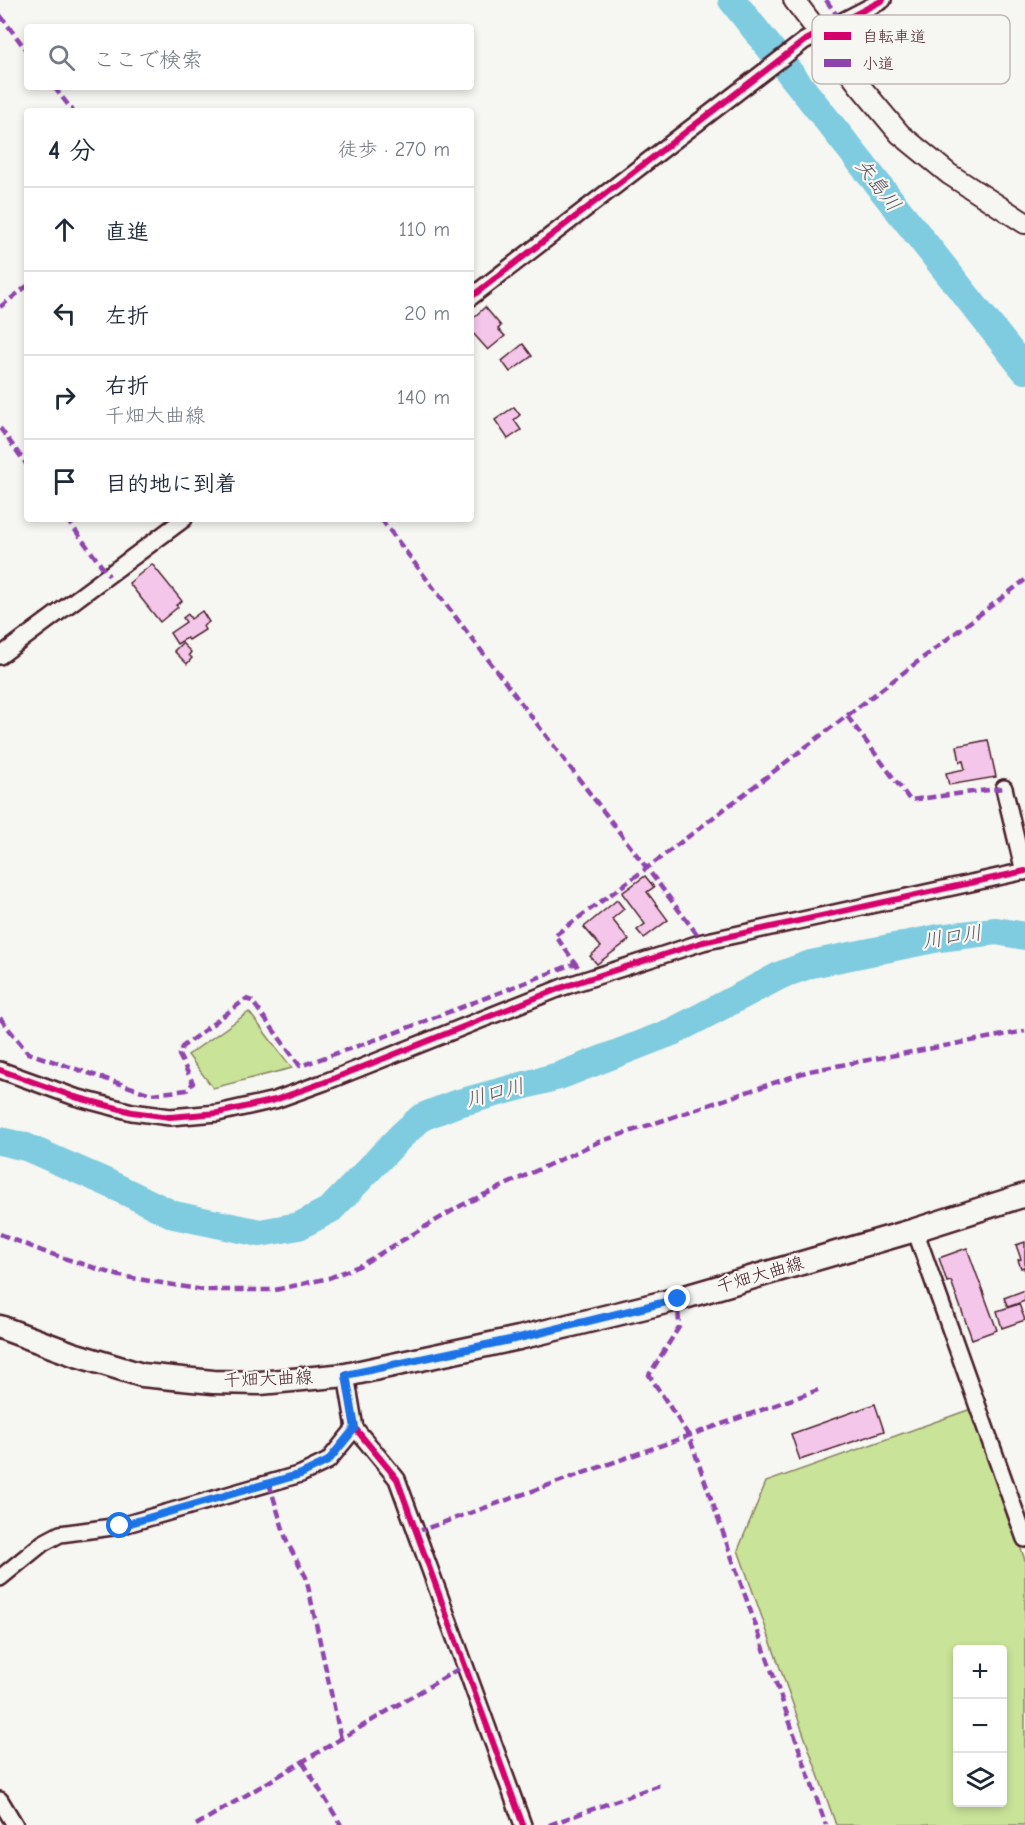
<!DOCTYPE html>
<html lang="ja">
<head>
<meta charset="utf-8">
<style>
  :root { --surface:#fff; --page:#f6f6f7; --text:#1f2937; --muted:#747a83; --line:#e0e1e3 }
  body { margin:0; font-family:"Comic Neue","Klee One",sans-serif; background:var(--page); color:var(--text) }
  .controls { position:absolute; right:18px; bottom:18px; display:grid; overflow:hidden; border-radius:6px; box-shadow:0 3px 9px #0003 }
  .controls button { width:54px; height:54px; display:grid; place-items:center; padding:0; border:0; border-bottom:2px solid var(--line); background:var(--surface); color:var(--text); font:30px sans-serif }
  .stop { position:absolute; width:18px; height:18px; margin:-14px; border:4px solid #1a73e8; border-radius:50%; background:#fff }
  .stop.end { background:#1a73e8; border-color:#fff; box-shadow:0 2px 6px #0008 }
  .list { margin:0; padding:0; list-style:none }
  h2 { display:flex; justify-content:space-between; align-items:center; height:78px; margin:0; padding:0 24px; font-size:26px }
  h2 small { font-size:20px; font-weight:400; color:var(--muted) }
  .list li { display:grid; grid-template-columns:39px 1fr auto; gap:18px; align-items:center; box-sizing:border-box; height:84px; padding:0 24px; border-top:2px solid var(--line) }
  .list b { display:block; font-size:22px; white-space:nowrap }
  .list p { margin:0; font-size:20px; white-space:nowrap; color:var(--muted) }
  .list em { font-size:20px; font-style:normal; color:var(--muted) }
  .icon { flex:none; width:33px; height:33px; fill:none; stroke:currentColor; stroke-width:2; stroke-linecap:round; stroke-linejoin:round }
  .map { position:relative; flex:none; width:1025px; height:1825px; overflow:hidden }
  .search { position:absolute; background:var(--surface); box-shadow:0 3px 9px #0003; left:24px; top:24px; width:450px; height:66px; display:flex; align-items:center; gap:15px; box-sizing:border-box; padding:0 21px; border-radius:6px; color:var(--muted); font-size:22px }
  .panel { position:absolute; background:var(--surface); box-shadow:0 3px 9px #0003; left:24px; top:108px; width:450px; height:414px; border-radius:6px }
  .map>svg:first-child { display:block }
  .green { fill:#c9e399; stroke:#8a8162; stroke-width:1.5; fill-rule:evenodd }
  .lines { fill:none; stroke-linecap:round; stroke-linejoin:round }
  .river { stroke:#7fcbdf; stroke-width:28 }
  .building { fill:#f4c6ea; stroke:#4a1f2b; stroke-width:1.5 }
  .minor-casing { stroke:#4a1f2b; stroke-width:20 }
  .tertiary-casing { stroke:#4a1f2b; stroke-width:24 }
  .secondary-casing { stroke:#4a1f2b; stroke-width:27 }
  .minor { stroke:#f6f6f2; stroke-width:15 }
  .tertiary { stroke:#f6f6f2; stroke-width:20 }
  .secondary { stroke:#f6f6f2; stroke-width:22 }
  .quiet { stroke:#8e44ad; stroke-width:4.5; stroke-dasharray:9 4.5; stroke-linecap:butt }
  .cycleway-casing { stroke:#f6f6f2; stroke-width:10 }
  .cycleway { stroke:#d6006c; stroke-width:6 }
  .route { stroke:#1a73e8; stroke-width:8 }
  .labels { text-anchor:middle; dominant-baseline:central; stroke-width:4.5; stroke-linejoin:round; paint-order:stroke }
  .street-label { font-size:18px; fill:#4a1f2b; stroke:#f6f6f2 }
  .water-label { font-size:20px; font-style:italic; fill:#5a5361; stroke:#f6f6f2 }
  .key { fill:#f6f6f2; stroke:#c2b6b6; stroke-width:1.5 }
  .key-label { font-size:16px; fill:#4a1f2b }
</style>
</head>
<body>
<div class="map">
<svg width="1025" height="1825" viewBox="0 0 1025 1825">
  <rect width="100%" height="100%" fill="#f6f6f2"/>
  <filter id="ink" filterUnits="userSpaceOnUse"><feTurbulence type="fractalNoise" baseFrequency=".0167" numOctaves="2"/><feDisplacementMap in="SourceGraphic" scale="12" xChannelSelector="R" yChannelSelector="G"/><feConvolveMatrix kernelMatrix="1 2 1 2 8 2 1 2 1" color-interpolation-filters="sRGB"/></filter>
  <g filter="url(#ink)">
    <!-- green -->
    <g class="green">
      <polygon points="249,1012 292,1068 213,1088 188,1055"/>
      <path d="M971 1409 1025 1560V1825H836L738 1550 766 1482ZM958 1650H1002V1802H958Z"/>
    </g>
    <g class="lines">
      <!-- river -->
      <g class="river">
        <polyline points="732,0 1025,370"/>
        <polyline points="0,1141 26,1147 108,1183 174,1215 260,1233 299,1226 331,1209 401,1136 422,1117 455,1104 559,1076 672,1032 781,975 811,964 939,938 996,931 1025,936"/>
      </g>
    </g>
    <!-- building -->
    <g class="building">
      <polygon points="485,307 501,326 498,329 505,336 488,350 471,331 471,320"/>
      <polygon points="523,344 532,356 510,372 502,361"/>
      <polygon points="514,407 520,415 514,420 521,430 508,439 495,420"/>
      <polygon points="152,564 182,601 176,605 178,607 160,622 129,583"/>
      <polygon points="202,611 209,622 203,626 205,630 189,640 187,638 177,644 170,633 186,622 183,618 188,614 191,619"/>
      <polygon points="182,643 191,652 189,655 192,658 187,664 174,651"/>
      <polygon points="988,740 996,777 949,785 946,773 965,769 963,761 960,762 957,746"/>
      <polygon points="645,876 654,887 647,892 668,920 644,938 637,930 645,924 622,893"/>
      <polygon points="617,900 624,909 612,919 629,940 597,964 590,956 601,947 584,927"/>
      <polygon points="1025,1242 1025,1271 1024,1267 1021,1268 1018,1260 1021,1259 1016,1245"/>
      <polygon points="967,1248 997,1330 972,1339 951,1281 947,1282 939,1258"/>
      <polygon points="1025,1290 1025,1301 1008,1307 1004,1298"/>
      <polygon points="1019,1304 1025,1320 1002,1328 997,1311"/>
      <polygon points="875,1404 884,1431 800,1460 791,1434"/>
    </g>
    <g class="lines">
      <!-- minor casing -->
      <g class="minor-casing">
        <g id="minor">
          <polyline points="471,297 804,41 883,0"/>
          <polyline points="0,656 184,519"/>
          <polyline points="1004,788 1024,872"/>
          <polyline points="0,1070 75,1097 132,1112 170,1117 218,1113 275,1100 325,1082 563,987 703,942 1025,871"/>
          <polyline points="915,1230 1025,1539"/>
          <polyline points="346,1375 355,1428 397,1479 523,1825"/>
          <polyline points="0,1578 43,1543 60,1534 120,1526 301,1474 328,1461 355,1428"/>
          <polyline points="0,1800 15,1825"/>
        </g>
      </g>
      <!-- tertiary casing -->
      <g class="tertiary-casing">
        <polyline id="tertiary" points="794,0 859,85 900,134 949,174 1025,223"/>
      </g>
      <!-- secondary casing -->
      <g class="secondary-casing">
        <polyline id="secondary" points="0,1327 73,1354 142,1375 213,1382 260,1383 346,1375 519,1338 678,1299 915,1230 1025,1195"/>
      </g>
      <!-- minor -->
      <use href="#minor" class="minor"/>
      <!-- tertiary -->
      <use href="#tertiary" class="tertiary"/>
      <!-- secondary -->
      <use href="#secondary" class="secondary"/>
      <!-- quiet -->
      <g class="quiet">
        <polyline points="826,0 841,21"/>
        <polyline points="0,15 27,51"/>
        <polyline points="54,87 73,111"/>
        <polyline points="0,307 27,286"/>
        <polyline points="0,428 27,465"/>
        <polyline points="67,519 109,576"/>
        <polyline points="381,519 703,942"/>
        <polyline points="847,716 910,800 1004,788"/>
        <polyline points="578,967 555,935 647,868 1025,580"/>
        <polyline points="0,1018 28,1053 151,1094 187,1090 193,1083 179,1055 182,1047 246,999 252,1001 300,1066 389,1035 576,963"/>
        <polyline points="0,1234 42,1251 120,1276 203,1290 275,1290 329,1278 359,1266 462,1205 596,1143 809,1071 1025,1031"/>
        <polyline points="678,1299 679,1327 649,1375 689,1436 826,1825"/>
        <polyline points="269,1483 287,1542 306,1577 341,1739"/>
        <polyline points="416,1532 818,1390"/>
        <polyline points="303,1762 341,1825"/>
        <polyline points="196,1825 465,1665"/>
        <polyline points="549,1825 659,1785"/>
      </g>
      <!-- cycleway casing -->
      <g class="cycleway-casing">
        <g id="cycleway">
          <polyline points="471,297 804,41 883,0"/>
          <polyline points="0,1070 75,1097 132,1112 170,1117 218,1113 275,1100 325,1082 563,987 703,942 1025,871"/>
          <polyline points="346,1375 355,1428 397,1479 523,1825"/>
        </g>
      </g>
      <!-- cycleway -->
      <use href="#cycleway" class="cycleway"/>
    </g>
  </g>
  <g class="lines" filter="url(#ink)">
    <!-- route -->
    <polyline class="route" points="120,1526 301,1474 328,1461 355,1428 346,1375 519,1338 678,1299"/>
  </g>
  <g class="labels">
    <!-- street labels -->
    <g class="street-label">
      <text transform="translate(760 1275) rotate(-16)">千畑大曲線</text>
      <text transform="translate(268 1379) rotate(-2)">千畑大曲線</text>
    </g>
    <!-- water labels -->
    <g class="water-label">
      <text transform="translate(878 185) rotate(52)">矢島川</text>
      <text transform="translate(952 937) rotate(-9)">川口川</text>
      <text transform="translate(495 1093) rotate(-15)">川口川</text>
    </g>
  </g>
  <!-- legend -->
  <rect x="812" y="15" width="198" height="69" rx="9" class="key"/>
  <rect x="824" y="32" width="27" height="8" fill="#d6006c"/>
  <rect x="824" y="59" width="27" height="8" fill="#8e44ad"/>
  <g class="key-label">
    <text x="862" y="42">自転車道</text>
    <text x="862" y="69">小道</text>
  </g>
</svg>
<div class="controls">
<button>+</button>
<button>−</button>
<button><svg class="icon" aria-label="layers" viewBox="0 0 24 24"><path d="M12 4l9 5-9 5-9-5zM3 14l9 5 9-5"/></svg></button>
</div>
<div class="stop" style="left:120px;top:1526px"></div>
<div class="stop end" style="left:678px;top:1299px"></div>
<div class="search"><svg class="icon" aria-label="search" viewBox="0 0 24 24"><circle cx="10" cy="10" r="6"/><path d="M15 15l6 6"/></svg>ここで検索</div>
<section class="panel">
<h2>4 分<small>徒歩 · 270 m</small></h2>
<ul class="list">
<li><svg class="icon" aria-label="ahead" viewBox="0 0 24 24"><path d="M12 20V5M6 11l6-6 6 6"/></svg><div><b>直進</b></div><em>110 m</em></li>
<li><svg class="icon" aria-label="left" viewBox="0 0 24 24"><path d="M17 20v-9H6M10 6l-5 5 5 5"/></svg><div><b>左折</b></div><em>20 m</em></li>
<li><svg class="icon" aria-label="right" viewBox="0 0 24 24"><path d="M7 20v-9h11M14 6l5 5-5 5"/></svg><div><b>右折</b><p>千畑大曲線</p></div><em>140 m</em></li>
<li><svg class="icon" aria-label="arrive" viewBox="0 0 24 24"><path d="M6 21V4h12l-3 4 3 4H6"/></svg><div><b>目的地に到着</b></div></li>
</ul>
</section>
</div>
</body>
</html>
